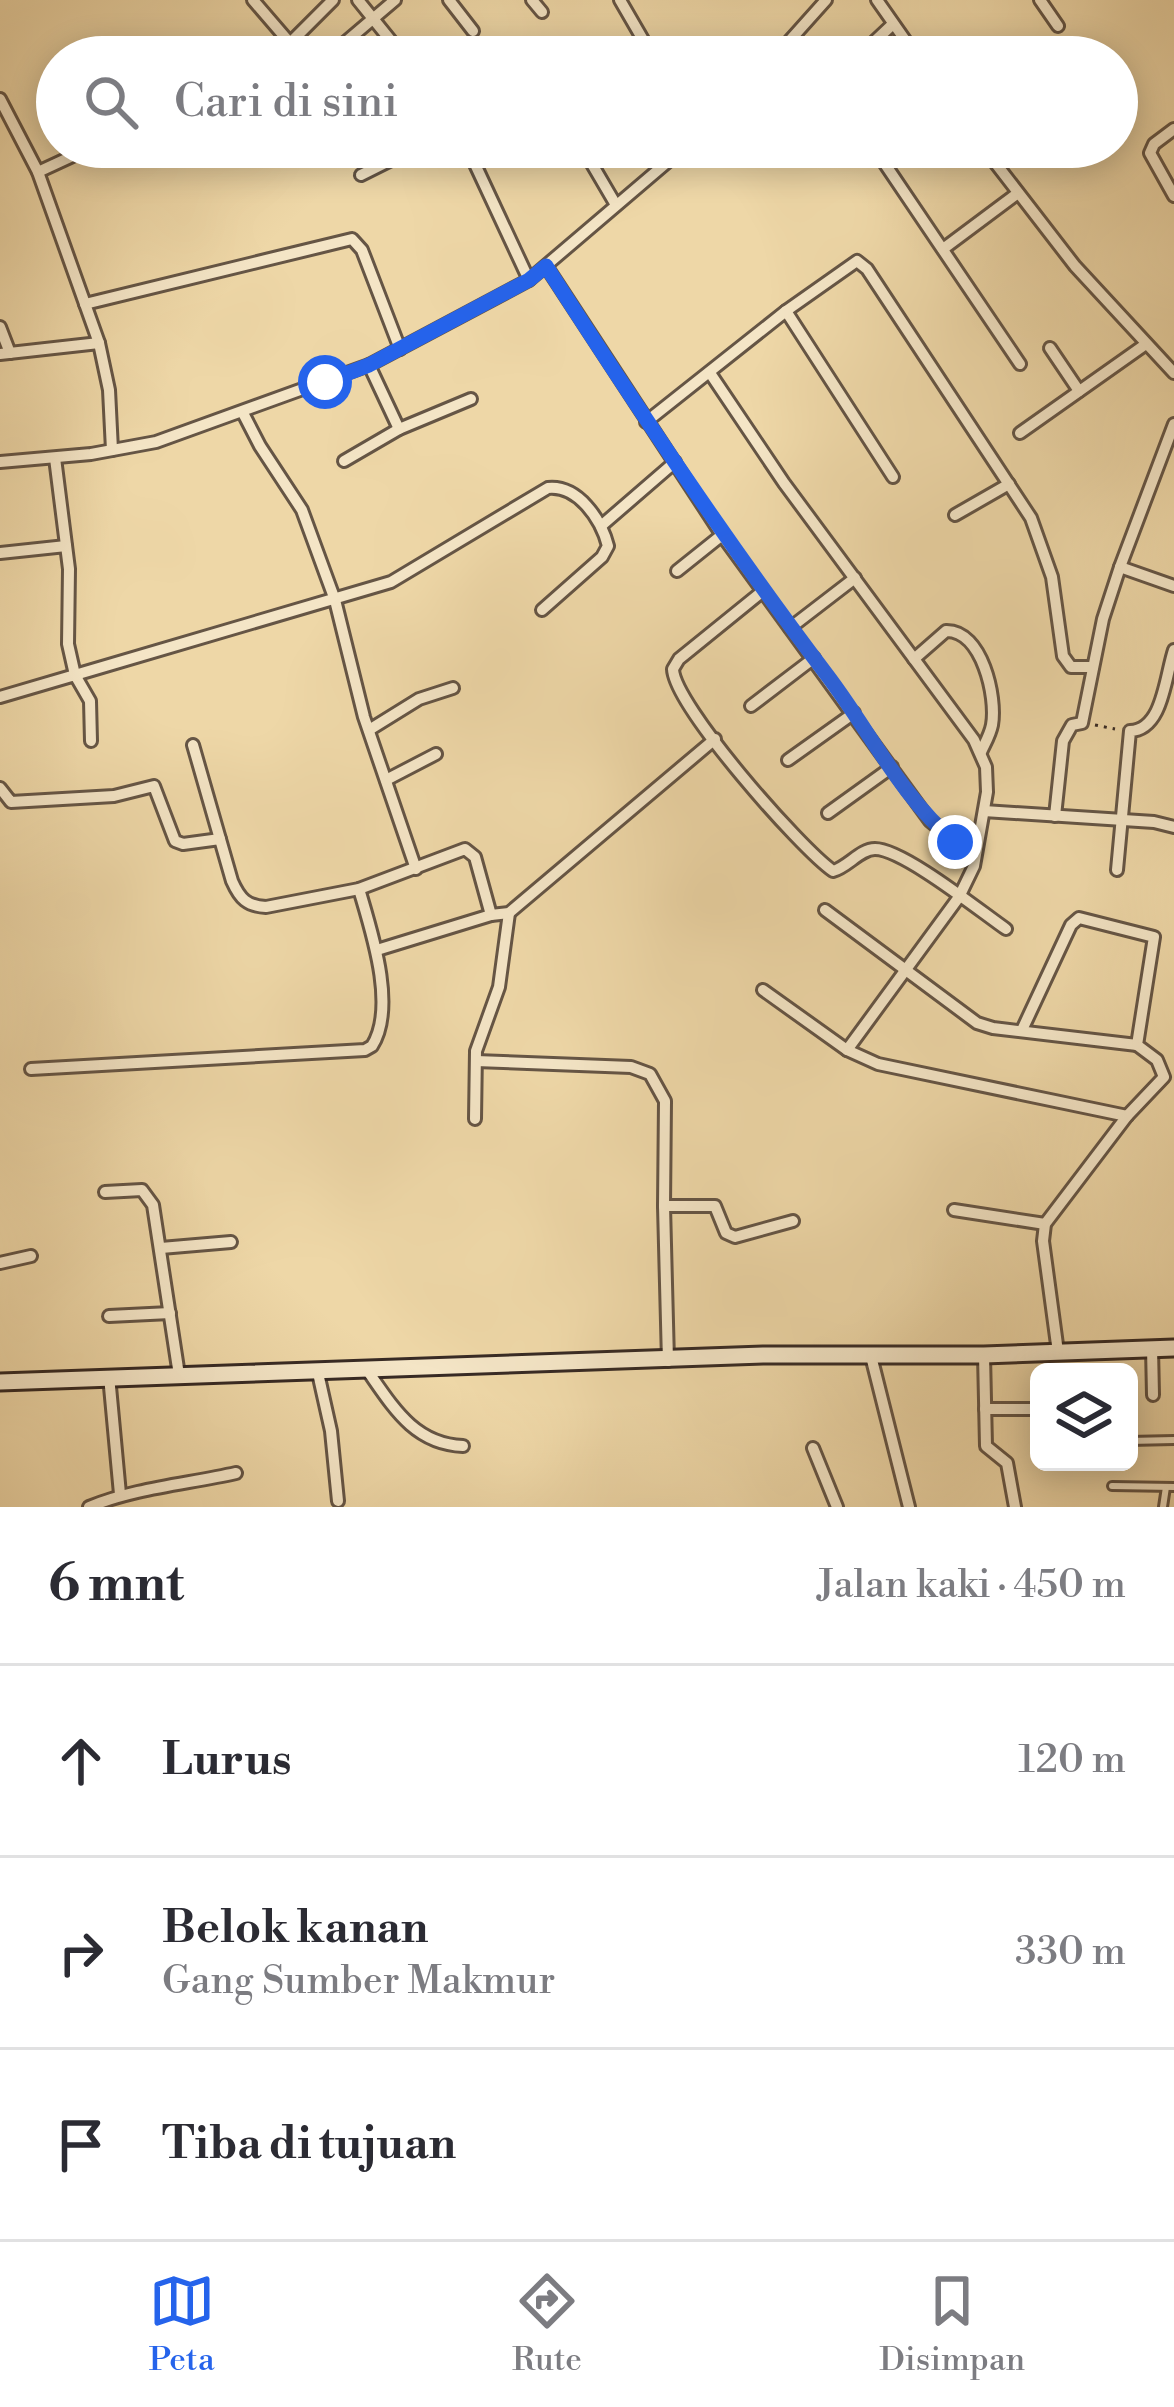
<!DOCTYPE html>
<html lang="id">
<head>
<meta charset="utf-8">
<style>
  :root { --surface:#fff; --page:#f7f7f7; --text:#2b2b33; --muted:#7c7c81; --line:#e1e1e2; --accent:#2563eb }
  body { margin:0; font-family:"Libre Bodoni",serif; background:var(--page); color:var(--text) }
  .controls { position:absolute; right:36px; bottom:36px; display:grid; overflow:hidden; border-radius:18px; box-shadow:0 6px 30px #0003 }
  .controls button { width:108px; height:108px; display:grid; place-items:center; padding:0; border:0; border-bottom:3px solid var(--line); background:var(--surface); color:var(--text); font:60px sans-serif }
  .stop { position:absolute; width:36px; height:36px; margin:-27px; border:9px solid #2563eb; border-radius:50%; background:#fff }
  .stop.end { background:#2563eb; border-color:#fff; box-shadow:0 3px 12px #0008 }
  .list { margin:0; padding:0; list-style:none }
  h2 { display:flex; justify-content:space-between; align-items:center; height:156px; margin:0; padding:0 48px; font-size:51px }
  h2 small { font-size:39px; font-weight:400; color:var(--muted) }
  .list li { display:grid; grid-template-columns:78px 1fr auto; gap:36px; align-items:center; box-sizing:border-box; height:192px; padding:0 48px; border-top:3px solid var(--line) }
  .list b { display:block; font-size:45px; white-space:nowrap }
  .list p { margin:0; font-size:39px; white-space:nowrap; color:var(--muted) }
  .list em { font-size:39px; font-style:normal; color:var(--muted) }
  .icon { flex:none; width:66px; height:66px; fill:none; stroke:currentColor; stroke-width:2; stroke-linecap:round; stroke-linejoin:round }
  .map { position:relative; flex:none; width:1174px; height:1507px; overflow:hidden }
  .search { position:absolute; background:var(--surface); box-shadow:0 6px 30px #0003; left:36px; right:36px; top:36px; height:132px; display:flex; align-items:center; gap:30px; box-sizing:border-box; padding:0 42px; border-radius:66px; color:var(--muted); font-size:45px }
  .sheet { height:732px; background:var(--surface) }
  nav { display:flex; justify-content:space-around; align-items:center; box-sizing:border-box; height:168px; border-top:3px solid var(--line); background:var(--surface); font-size:33px; color:var(--muted) }
  nav a { display:grid; justify-items:center; gap:6px }
  nav .on { color:var(--accent) }
  .map>svg:first-child { display:block }
  .lines { fill:none; stroke-linecap:round; stroke-linejoin:round }
  .lane-casing { stroke:#655545; stroke-width:12 }
  .street-casing { stroke:#655545; stroke-width:16 }
  .secondary-casing { stroke:#372a24; stroke-width:21 }
  .path { stroke:#372a24; stroke-width:3; stroke-dasharray:3 6; stroke-linecap:butt }
  .lane { stroke:#f4e5c6; stroke-width:6 }
  .street { stroke:#f4e5c6; stroke-width:10 }
  .secondary { stroke:#f4e5c6; stroke-width:15 }
  .route { stroke:#2563eb; stroke-width:15 }
</style>
</head>
<body>
<div class="map">
<svg width="1174" height="1507" viewBox="0 0 1174 1507">
  <rect width="100%" height="100%" fill="#eed7a7"/>
  <filter id="stains"><feTurbulence type="fractalNoise" baseFrequency=".00167" numOctaves="4"/><feColorMatrix values="0 0 0 0 .2 0 0 0 0 .09 0 0 0 0 .02 0 0 0 .5 -.17"/></filter>
  <radialGradient id="worn" r=".72"><stop offset=".6" stop-color="#630" stop-opacity="0"/><stop offset="1" stop-color="#630" stop-opacity=".3"/></radialGradient>
  <g class="lines">
    <!-- lane casing -->
    <g class="lane-casing">
      <g id="lane">
        <polyline points="1129,1441 1174,1440"/>
        <polyline points="1112,1486 1174,1487"/>
        <polyline points="1163,1507 1166,1487"/>
      </g>
    </g>
    <!-- street casing -->
    <g class="street-casing">
      <g id="street">
        <polyline points="253,0 290,43"/>
        <polyline points="358,0 404,57"/>
        <polyline points="449,0 473,31"/>
        <polyline points="532,0 542,12"/>
        <polyline points="620,0 653,57"/>
        <polyline points="877,0 917,57"/>
        <polyline points="1040,0 1058,26"/>
        <polyline points="302,57 290,43 333,0"/>
        <polyline points="328,57 395,0"/>
        <polyline points="775,57 826,0"/>
        <polyline points="858,57 893,24"/>
        <polyline points="0,99 38,172 99,343 109,390 112,450"/>
        <polyline points="1174,129 1154,144 1150,153 1174,196"/>
        <polyline points="467,147 529,280"/>
        <polyline points="582,147 616,205"/>
        <polyline points="983,147 1075,266 1174,373"/>
        <polyline points="885,164 1020,364"/>
        <polyline points="38,172 92,147"/>
        <polyline points="361,175 417,147"/>
        <polyline points="943,249 1018,193"/>
        <polyline points="546,266 722,535 930,821 955,841 976,852"/>
        <polyline points="85,304 352,239 362,250 400,349"/>
        <polyline points="786,311 893,477"/>
        <polyline points="0,327 10,353"/>
        <polyline points="1050,348 1079,391"/>
        <polyline points="0,354 99,343"/>
        <polyline points="369,365 399,429"/>
        <polyline points="710,373 784,483 974,740 986,767 987,792 974,866 959,897 847,1050"/>
        <polyline points="243,413 260,446 302,510 335,600 364,717 416,869"/>
        <polyline points="646,422 786,311 857,261 867,269 1031,518 1052,577 1063,656 1071,667 1093,667"/>
        <polyline points="1020,433 1146,344"/>
        <path d="M55 458 69 569 68 644 75 675 391 582 548 488C578 485 601 519 608 546L602 557 542 610"/>
        <polyline points="344,461 399,429 471,399"/>
        <polyline points="0,462 91,454 156,442 369,365 529,280 685,147"/>
        <polyline points="955,515 1009,484"/>
        <polyline points="601,526 675,462"/>
        <polyline points="0,553 66,546"/>
        <polyline points="1120,567 1174,424"/>
        <polyline points="677,571 722,535"/>
        <path d="M763 591 679 659 673 669C674 705 800 848 833 871 848 867 860 849 875 849 903 849 980 911 1006 929"/>
        <polyline points="790,628 855,578"/>
        <path d="M914 659 946 631C982 630 997 697 992 725 990 735 985 743 981 752"/>
        <polyline points="0,697 75,675 90,701 91,741"/>
        <polyline points="751,706 814,658"/>
        <polyline points="369,730 419,699 453,688"/>
        <path d="M193 745 232 881C240 899 247 906 266 907L359 889 465 849 475 857 491 915"/>
        <polyline points="788,760 854,713"/>
        <polyline points="386,780 436,754"/>
        <polyline points="0,788 11,802 114,796 154,786 175,841 183,844 220,839"/>
        <polyline points="984,811 1154,822 1174,827"/>
        <polyline points="828,813 892,767"/>
        <polyline points="1055,816 1063,741 1072,725 1082,723 1103,619 1120,567 1174,586"/>
        <path d="M1117 870 1130 731C1163 730 1165 677 1174 650"/>
        <polyline points="825,910 977,1023 993,1028 1137,1045"/>
        <polyline points="377,950 491,915 509,913 715,739"/>
        <polyline points="763,990 847,1050 878,1064 1127,1116"/>
        <polyline points="1022,1030 1071,925 1079,918 1154,937 1137,1045 1157,1060 1164,1077 1127,1116 1045,1224 1043,1241 1058,1352"/>
        <polyline points="476,1061 631,1067 650,1074 665,1101 664,1206"/>
        <path d="M31 1069 365 1050 372 1046C397 1007 371 930 359 889"/>
        <polyline points="475,1119 476,1051 499,987 509,913"/>
        <polyline points="105,1192 142,1190 153,1205 179,1375"/>
        <polyline points="954,1210 1045,1224"/>
        <polyline points="161,1248 231,1242"/>
        <polyline points="0,1263 31,1256"/>
        <polyline points="109,1316 170,1313"/>
        <polyline points="1152,1348 1153,1395"/>
        <polyline points="984,1355 986,1446 1007,1463 1015,1507"/>
        <polyline points="871,1356 909,1507"/>
        <polyline points="668,1361 664,1206 715,1206 726,1233 735,1237 793,1221"/>
        <path d="M367 1370C393 1407 414 1444 463 1446"/>
        <polyline points="318,1373 331,1431 338,1501"/>
        <polyline points="109,1376 120,1494"/>
        <polyline points="985,1409 1039,1409"/>
        <polyline points="813,1448 837,1507"/>
        <path d="M89 1507C135 1488 187 1484 236 1473"/>
      </g>
    </g>
    <!-- secondary casing -->
    <g class="secondary-casing">
      <polyline id="secondary" points="0,1382 763,1355 984,1355 1174,1348"/>
    </g>
    <!-- path -->
    <polyline class="path" points="1095,725 1115,729"/>
    <!-- lane -->
    <use href="#lane" class="lane"/>
    <!-- street -->
    <use href="#street" class="street"/>
    <!-- secondary -->
    <use href="#secondary" class="secondary"/>
  </g>
  <g class="lines">
    <!-- route -->
    <path class="route" d="M325 382 369 365 529 280 546 266C636 406 727 543 827 675 869 730 901 797 955 842"/>
  </g>
  <rect width="100%" height="100%" filter="url(#stains)"/>
  <rect width="100%" height="100%" fill="url(#worn)"/>
</svg>
<div class="controls">
<button><svg class="icon" aria-label="layers" viewBox="0 0 24 24"><path d="M12 4l9 5-9 5-9-5zM3 14l9 5 9-5"/></svg></button>
</div>
<div class="stop" style="left:325px;top:382px"></div>
<div class="stop end" style="left:955px;top:842px"></div>
<div class="search"><svg class="icon" aria-label="search" viewBox="0 0 24 24"><circle cx="10" cy="10" r="6"/><path d="M15 15l6 6"/></svg>Cari di sini</div>
</div>
<section class="sheet">
<h2>6 mnt<small>Jalan kaki · 450 m</small></h2>
<ul class="list">
<li><svg class="icon" aria-label="ahead" viewBox="0 0 24 24"><path d="M12 20V5M6 11l6-6 6 6"/></svg><div><b>Lurus</b></div><em>120 m</em></li>
<li><svg class="icon" aria-label="right" viewBox="0 0 24 24"><path d="M7 20v-9h11M14 6l5 5-5 5"/></svg><div><b>Belok kanan</b><p>Gang Sumber Makmur</p></div><em>330 m</em></li>
<li><svg class="icon" aria-label="arrive" viewBox="0 0 24 24"><path d="M6 21V4h12l-3 4 3 4H6"/></svg><div><b>Tiba di tujuan</b></div></li>
</ul>
</section>
<nav>
<a class="on"><svg class="icon" aria-label="map" viewBox="0 0 24 24"><path d="M3 6l6-2 6 2 6-2v14l-6 2-6-2-6 2zM9 4v14M15 6v14"/></svg>Peta</a>
<a><svg class="icon" aria-label="directions" viewBox="0 0 24 24"><path d="M12 3l9 9-9 9-9-9zM9 14v-3h6M13 9l2 2-2 2"/></svg>Rute</a>
<a><svg class="icon" aria-label="saved" viewBox="0 0 24 24"><path d="M7 4h10v16l-5-4-5 4z"/></svg>Disimpan</a>
</nav>
</body>
</html>
